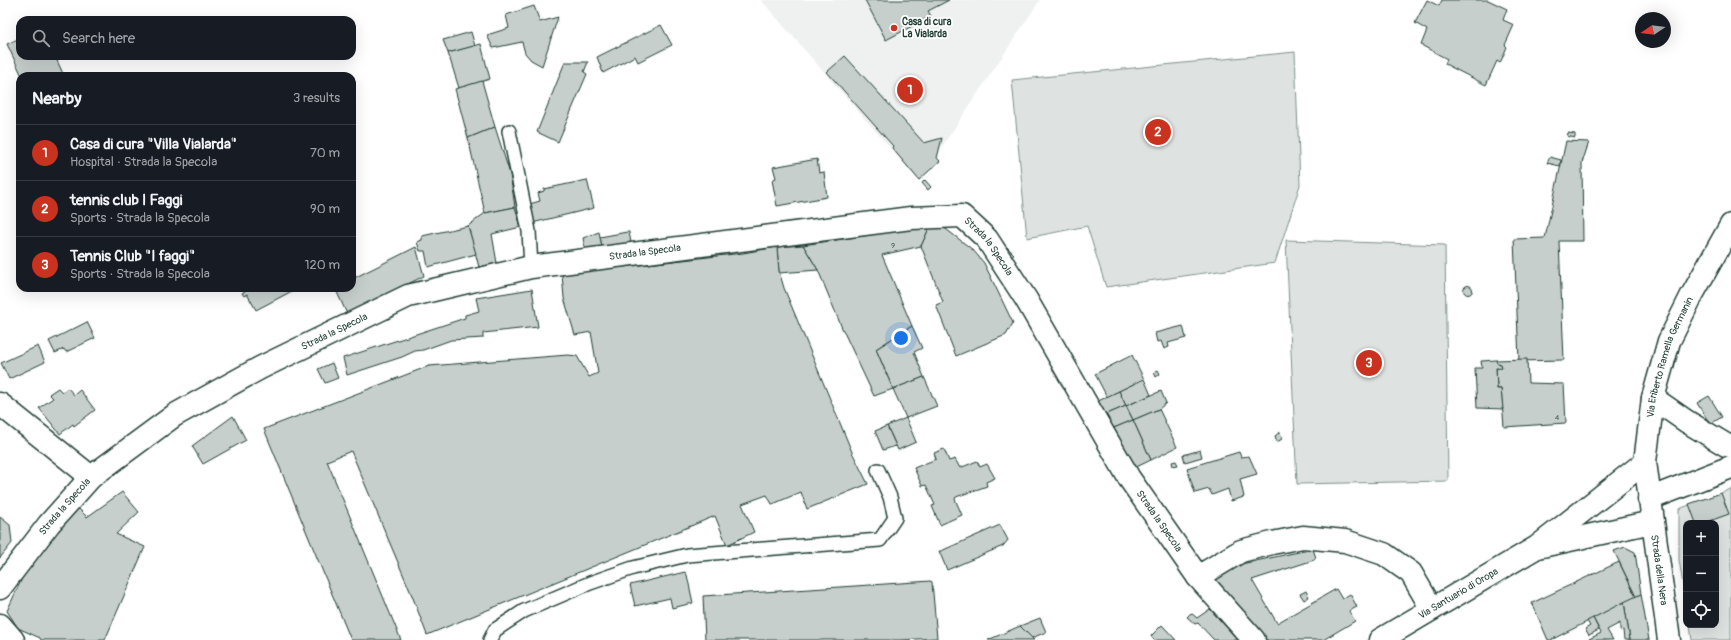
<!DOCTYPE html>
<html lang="en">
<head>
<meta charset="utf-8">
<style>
  :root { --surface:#171b24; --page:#20242c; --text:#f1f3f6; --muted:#9ea1a6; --line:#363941; --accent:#c8321e }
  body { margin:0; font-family:Pangolin,sans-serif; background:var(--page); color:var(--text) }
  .controls { position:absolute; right:12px; bottom:12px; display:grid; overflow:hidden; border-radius:8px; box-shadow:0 4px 16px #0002 }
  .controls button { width:36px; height:36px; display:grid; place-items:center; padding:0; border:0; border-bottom:1px solid var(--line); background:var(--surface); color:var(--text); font:20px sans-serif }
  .compass { position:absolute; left:1635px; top:12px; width:36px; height:36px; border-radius:50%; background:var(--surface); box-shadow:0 4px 16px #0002; rotate:257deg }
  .you { position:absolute; left:901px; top:338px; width:14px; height:14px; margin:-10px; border:3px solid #fff; border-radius:50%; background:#1a73e8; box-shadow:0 0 0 6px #1a73e833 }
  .badge { display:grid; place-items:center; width:26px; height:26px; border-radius:50%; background:var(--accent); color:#fff; font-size:13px; font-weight:700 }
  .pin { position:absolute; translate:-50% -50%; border:2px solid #fff; box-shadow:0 1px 4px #0006 }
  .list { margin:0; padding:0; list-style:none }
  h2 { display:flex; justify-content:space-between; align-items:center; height:52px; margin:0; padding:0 16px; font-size:17px }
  h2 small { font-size:13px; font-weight:400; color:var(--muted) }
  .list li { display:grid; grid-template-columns:26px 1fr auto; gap:12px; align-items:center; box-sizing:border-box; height:56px; padding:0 16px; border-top:1px solid var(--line) }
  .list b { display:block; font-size:15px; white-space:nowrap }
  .list p { margin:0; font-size:13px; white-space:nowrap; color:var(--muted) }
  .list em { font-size:13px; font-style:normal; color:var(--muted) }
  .icon { flex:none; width:22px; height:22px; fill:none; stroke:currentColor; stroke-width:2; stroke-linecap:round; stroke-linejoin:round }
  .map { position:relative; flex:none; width:1731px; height:640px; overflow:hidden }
  .search { position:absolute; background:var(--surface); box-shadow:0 4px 16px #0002; left:16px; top:16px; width:340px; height:44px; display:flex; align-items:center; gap:10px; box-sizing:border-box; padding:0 14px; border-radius:12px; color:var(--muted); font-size:15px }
  .panel { position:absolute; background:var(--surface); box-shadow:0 4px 16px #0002; left:16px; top:72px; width:340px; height:220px; border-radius:12px }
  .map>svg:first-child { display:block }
  .built { fill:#eef1f0 }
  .green { fill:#dee3e2; stroke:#7e908b }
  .building { fill:#c7cfcc; stroke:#1f3d34 }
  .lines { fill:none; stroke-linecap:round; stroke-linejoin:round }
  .service-casing { stroke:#1f3d34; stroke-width:16 }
  .minor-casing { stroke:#1f3d34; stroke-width:25 }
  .secondary-casing { stroke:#1f3d34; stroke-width:25 }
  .service { stroke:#fff; stroke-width:13 }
  .minor { stroke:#fff; stroke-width:22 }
  .secondary { stroke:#fff; stroke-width:22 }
  .poi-dot { fill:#c8321e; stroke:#fff; stroke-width:1.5 }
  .labels { text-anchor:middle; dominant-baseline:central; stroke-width:3.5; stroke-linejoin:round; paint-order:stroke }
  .number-label { font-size:8px; fill:#49625a }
  .poi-label { font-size:10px; font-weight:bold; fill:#1f3d34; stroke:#fff; text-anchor:start }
  .street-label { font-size:10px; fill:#1f3d34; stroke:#fff }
</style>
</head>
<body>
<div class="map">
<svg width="1731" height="640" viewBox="0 0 1731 640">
  <rect width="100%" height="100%" fill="#fff"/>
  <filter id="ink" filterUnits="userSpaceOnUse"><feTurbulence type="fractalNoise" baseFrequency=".025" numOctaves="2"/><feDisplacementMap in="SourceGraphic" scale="8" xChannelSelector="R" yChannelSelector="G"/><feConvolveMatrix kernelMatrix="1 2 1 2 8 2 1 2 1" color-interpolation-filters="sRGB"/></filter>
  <g filter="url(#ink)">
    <!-- built -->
    <polygon class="built" points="761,0 1040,0 919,181"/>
    <!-- green -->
    <g class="green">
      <polygon points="1295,52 1300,185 1275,263 1106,287 1087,226 1027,238 1012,80"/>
      <polygon points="1286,240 1445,245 1448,481 1297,484"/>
      <polygon points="1731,489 1731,640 1692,640 1690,625 1716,625 1716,523 1686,523 1686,603 1679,560 1679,509"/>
    </g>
    <!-- building -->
    <g class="building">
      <polygon points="865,0 949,0 928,11 931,16 886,40"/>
      <polygon points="1427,0 1439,6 1442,0 1488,0 1507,9 1503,20 1514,25 1505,45 1507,47 1500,63 1497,61 1486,85 1445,64 1447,59 1421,45 1427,30 1415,23"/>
      <polygon points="534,6 540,22 558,17 542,66 531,60 525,53 522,42 493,48 487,35 509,28 506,15"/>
      <polygon points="661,25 672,45 638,62 635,56 603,73 597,57"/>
      <polygon points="471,32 475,46 448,53 443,40"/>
      <polygon points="20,38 20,56 55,56 64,76 22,76 7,44"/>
      <polygon points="481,44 490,79 459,88 448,53"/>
      <polygon points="845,56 924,143 942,138 937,158 940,161 919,180 892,148 893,146 827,72"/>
      <polygon points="565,62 588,62 584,72 587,74 558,142 537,132"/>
      <polygon points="482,81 495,127 468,138 455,89"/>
      <polygon points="495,127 510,174 515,207 485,213 468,138"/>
      <polygon points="1568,133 1575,134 1575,138 1567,136"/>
      <polygon points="1566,141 1589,142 1582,163 1583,241 1559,241 1564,360 1519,361 1514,239 1545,238"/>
      <polygon points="1550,157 1561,160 1560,166 1547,163"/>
      <polygon points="817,159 819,173 824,172 827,197 777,206 772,180 776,178 773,167"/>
      <polygon points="587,180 594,208 532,223 526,205 540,201 538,193 544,191 544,189"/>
      <polygon points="925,180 931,187 928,190 922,183"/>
      <polygon points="515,207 521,227 492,234 497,263 479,267 468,226 485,213"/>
      <polygon points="468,226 476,254 428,267 425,251 420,251 417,242 422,240 422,236"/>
      <polygon points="930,226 942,226 973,250 984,263 1013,323 1006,335 956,356 936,305 943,302 921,246"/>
      <polygon points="930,226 921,246 882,255 912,326 876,349 893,389 874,396 842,328 818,270 803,245"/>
      <polygon points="599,232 603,251 586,253 583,238"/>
      <polygon points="627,232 629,232 632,248 603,251 600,237"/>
      <polygon points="1002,242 1014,254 1006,260"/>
      <polygon points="803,245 818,270 779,273 777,247"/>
      <polygon points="416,247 424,276 347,314 335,288 352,288 352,279"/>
      <polygon points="777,247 779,271 784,288 852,452 868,484 807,509 801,492 773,504 772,504 767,495 742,504 754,532 727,545 715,516 427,635 413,598 351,451 327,461 401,640 351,640 264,429 429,366 568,355 577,356 589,377 598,373 591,332 575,335 564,298 562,274 743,253"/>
      <circle cx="1468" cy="290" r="4.5"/>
      <polygon points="244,288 290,288 292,291 256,310 247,294 244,296 242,293 245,291"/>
      <polygon points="532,289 538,327 483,333 483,338 451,340 423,350 415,351 402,357 347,375 343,358 465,318 465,315 479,311 476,298"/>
      <polygon points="87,322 95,338 66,352 64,349 55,353 49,341"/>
      <polygon points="912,326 922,348 914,352 924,377 893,389 876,349"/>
      <polygon points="1183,326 1186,338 1168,343 1169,347 1164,349 1161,341 1157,342 1155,333"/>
      <polygon points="38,346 45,362 9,379 1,363"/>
      <polygon points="1132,355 1144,379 1107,397 1095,374"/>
      <polygon points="1527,359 1528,383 1564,384 1566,423 1504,427 1501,389 1497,389 1496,368 1502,368 1501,364 1497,363 1496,360"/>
      <polygon points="1496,360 1497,363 1501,364 1502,368 1496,368 1497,389 1501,389 1503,409 1477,408 1475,368 1482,368 1481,361"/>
      <polygon points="332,363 338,378 325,383 318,369"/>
      <polygon points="1158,370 1160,374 1156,377 1154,372"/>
      <polygon points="924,377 937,406 906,418 893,389"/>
      <polygon points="1144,379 1151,395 1126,406 1119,391"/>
      <polygon points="58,388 62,392 68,388 74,395 80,390 95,410 74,426 73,424 60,434 39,408 53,398 49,394"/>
      <polygon points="1119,391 1126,406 1100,417 1092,404"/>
      <polygon points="1161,391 1166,403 1159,409 1133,420 1126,406"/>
      <polygon points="1709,396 1722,417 1710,424 1697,403"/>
      <polygon points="1126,406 1133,420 1109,430 1100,417"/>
      <polygon points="1159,409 1177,447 1151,460 1133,420"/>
      <polygon points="233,416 246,440 203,464 192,446"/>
      <polygon points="906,418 916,442 898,450 887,426"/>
      <polygon points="1133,420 1151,460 1128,471 1109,430"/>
      <polygon points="887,426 896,446 883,450 875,431"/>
      <polygon points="1280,432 1282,439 1277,442 1275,436"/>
      <polygon points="944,449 949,461 955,459 960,468 977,461 980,467 987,464 995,478 986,482 987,486 956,497 955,499 962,515 940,525 932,506 935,505 926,485 922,486 914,468 936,459 934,453"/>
      <polygon points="1200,450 1202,457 1185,462 1183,455"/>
      <polygon points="1239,452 1241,457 1249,456 1257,474 1240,479 1244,497 1231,501 1228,489 1212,495 1209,489 1195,493 1187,468"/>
      <polygon points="1176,461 1178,465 1173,466 1172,462"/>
      <polygon points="122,492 139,512 116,534 145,547 105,640 41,640 40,638 18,628 7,611 34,552 75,505 87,517"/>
      <polygon points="1721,493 1729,514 1704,523 1696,523 1689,504"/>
      <polygon points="0,517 10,525 12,543 0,558"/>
      <polygon points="1000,525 1008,540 1003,546 947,570 939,551 941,551"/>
      <polygon points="1625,547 1635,552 1641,594 1636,597 1614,551"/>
      <polygon points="1313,549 1316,558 1314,560 1252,580 1277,623 1336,589 1342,599 1350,594 1357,607 1349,611 1355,621 1323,640 1265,640 1212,580 1241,564"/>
      <polygon points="1619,562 1636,597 1551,640 1548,640 1532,603"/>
      <polygon points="685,572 687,575 693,603 672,608 670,598 635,606 630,585"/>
      <polygon points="931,581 932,582 937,638 899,640 705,640 703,596"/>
      <polygon points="1306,591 1309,597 1304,600 1300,594"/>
      <polygon points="1641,594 1649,640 1630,640 1624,602"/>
      <polygon points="1624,602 1630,640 1624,640 1623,630 1620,631 1620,623 1607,630 1613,640 1587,640 1601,633 1593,618"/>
      <polygon points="1210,609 1238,640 1214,640 1198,623 1195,624 1187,617 1191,613 1197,618"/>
      <polygon points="1040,618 1046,632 1032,638 1020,626"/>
      <polygon points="1593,618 1599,630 1589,635 1585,629 1590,626 1587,621"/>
      <polygon points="1162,625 1176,640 1154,640 1151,636"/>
      <polygon points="1020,626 1034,640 988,640"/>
    </g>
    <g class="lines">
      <!-- service casing -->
      <g class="service-casing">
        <g id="service">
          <polyline points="509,131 529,231 531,267"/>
          <polyline points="490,640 495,630 524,611 590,583 633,568 687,555 880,540 895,518 890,497 878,470"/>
        </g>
      </g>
      <!-- minor casing -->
      <g class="minor-casing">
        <g id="minor">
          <polyline points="1653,398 1686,421 1726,445 1731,446"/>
          <polyline points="0,404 91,477"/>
          <polyline points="1649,499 1731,467"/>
          <polyline points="1542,546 1652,522"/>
          <polyline points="1198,577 1241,551 1272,543 1303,537 1345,541 1384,554 1411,573 1432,609"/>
          <path id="s1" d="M0 588 49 524 91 477 175 415 260 368 408 296 531 267 911 218 962 216 987 239 1026 299 1129 478 1198 577 1254 640"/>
          <polyline points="0,625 13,640"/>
          <path id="s2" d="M1380 640 1537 547 1645 462"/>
        </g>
      </g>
      <!-- secondary casing -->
      <g class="secondary-casing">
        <g id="secondary">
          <path id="s3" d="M1669 640 1645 462 1653 398 1669 341 1692 295 1731 225"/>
        </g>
      </g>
      <!-- service -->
      <use href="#service" class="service"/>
      <!-- minor -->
      <use href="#minor" class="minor"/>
      <!-- secondary -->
      <use href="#secondary" class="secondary"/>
    </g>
  </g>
  <!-- markers -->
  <circle class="poi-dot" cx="894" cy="28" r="4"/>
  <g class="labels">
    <!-- number labels -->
    <g class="number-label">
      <text x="893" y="245">9</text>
      <text x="1557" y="417">4</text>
    </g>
    <!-- poi labels -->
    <g class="poi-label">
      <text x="902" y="22">Casa di cura<tspan x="902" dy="12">La Vialarda</tspan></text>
    </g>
    <!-- street labels -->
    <g class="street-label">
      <text stroke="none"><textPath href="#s1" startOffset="1111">Strada la Specola</textPath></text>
      <text stroke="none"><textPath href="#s1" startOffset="751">Strada la Specola</textPath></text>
      <text stroke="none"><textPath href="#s1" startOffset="428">Strada la Specola</textPath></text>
      <text stroke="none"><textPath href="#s3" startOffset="288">Via Eriberto Ramella Germanin</textPath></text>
      <text stroke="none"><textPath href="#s1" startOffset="104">Strada la Specola</textPath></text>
      <text stroke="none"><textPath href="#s1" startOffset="1435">Strada la Specola</textPath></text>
      <text transform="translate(1659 570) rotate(82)">Strada della Nera</text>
      <text stroke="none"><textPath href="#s2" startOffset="91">Via Santuario di Oropa</textPath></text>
    </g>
  </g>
</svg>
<div class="controls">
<button>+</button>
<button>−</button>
<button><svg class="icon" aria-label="locate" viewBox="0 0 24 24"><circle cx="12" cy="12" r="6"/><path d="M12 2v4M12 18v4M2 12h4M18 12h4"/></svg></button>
</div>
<svg class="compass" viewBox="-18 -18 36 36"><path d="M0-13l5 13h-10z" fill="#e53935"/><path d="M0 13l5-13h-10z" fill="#9ea1a6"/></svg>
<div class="you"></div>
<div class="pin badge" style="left:910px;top:90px">1</div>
<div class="pin badge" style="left:1158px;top:132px">2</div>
<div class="pin badge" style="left:1369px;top:363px">3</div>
<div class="search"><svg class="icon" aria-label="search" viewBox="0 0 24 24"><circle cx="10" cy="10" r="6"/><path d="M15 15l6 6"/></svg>Search here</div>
<section class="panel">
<h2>Nearby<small>3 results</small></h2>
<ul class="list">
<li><span class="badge">1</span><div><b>Casa di cura &quot;Villa Vialarda&quot;</b><p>Hospital · Strada la Specola</p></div><em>70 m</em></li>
<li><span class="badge">2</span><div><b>tennis club I Faggi</b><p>Sports · Strada la Specola</p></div><em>90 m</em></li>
<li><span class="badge">3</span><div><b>Tennis Club &quot;I faggi&quot;</b><p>Sports · Strada la Specola</p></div><em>120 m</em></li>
</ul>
</section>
</div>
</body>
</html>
